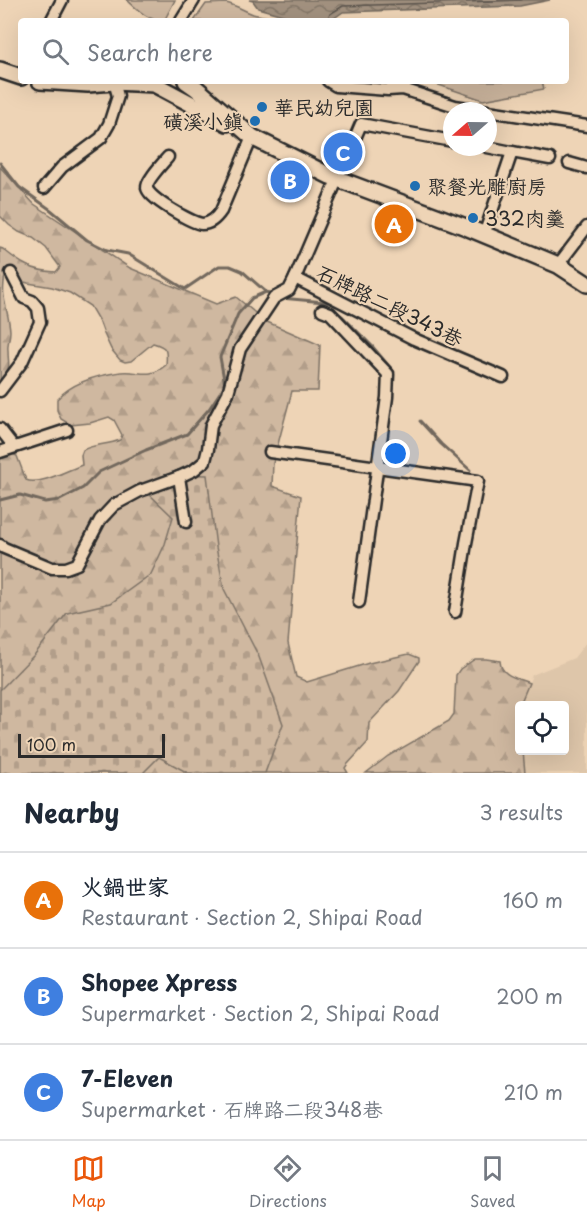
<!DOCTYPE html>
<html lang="en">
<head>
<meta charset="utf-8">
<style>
  :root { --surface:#fff; --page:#f2f2f3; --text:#1f2937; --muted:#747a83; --line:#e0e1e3; --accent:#ea580c }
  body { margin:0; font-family:"Playpen Sans","LXGW WenKai TC",sans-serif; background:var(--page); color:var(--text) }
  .controls { position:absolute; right:18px; bottom:18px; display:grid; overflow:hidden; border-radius:6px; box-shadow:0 6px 24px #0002 }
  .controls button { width:54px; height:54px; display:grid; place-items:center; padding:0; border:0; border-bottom:2px solid var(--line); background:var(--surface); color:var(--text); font:30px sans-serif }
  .compass { position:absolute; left:443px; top:102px; width:54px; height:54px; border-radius:50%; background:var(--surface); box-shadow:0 6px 24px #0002; rotate:250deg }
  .scale { position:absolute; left:18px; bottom:15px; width:147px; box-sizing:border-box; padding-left:6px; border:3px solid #2b2b2b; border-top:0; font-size:16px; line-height:21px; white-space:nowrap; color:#2b2b2b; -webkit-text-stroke:4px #eed4b6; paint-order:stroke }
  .you { position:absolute; left:396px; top:454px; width:21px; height:21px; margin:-15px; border:4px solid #fff; border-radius:50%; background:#1a73e8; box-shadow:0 0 0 9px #1a73e833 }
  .badge { display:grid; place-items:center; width:39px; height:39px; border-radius:50%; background:var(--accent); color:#fff; font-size:20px; font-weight:700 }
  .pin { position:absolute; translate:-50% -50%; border:3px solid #fff; box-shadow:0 2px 6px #0006 }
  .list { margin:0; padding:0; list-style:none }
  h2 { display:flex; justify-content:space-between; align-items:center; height:78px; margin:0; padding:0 24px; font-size:26px }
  h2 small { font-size:20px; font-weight:400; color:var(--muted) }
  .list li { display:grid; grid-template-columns:39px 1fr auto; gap:18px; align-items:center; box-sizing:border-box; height:96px; padding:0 24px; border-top:2px solid var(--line) }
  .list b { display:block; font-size:22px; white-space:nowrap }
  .list p { margin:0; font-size:20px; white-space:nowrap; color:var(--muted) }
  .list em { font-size:20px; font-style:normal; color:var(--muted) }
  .icon { flex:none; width:33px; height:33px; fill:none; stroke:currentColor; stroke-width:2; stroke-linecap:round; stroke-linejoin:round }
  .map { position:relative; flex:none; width:587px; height:773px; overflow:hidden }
  .search { position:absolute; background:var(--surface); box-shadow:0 6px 24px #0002; left:18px; right:18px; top:18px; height:66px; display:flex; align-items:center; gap:15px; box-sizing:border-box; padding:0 21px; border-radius:6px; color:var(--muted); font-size:22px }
  .sheet { height:366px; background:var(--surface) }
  nav { display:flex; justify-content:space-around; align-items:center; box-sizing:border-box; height:84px; border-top:2px solid var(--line); background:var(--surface); font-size:16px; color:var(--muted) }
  nav a { display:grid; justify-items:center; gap:3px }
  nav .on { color:var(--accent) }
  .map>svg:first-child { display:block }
  .built { fill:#dec6aa }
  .forest { fill:url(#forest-firs); stroke:#7d7266; stroke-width:1.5 }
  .cemetery { fill:url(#cemetery-stones); stroke:#7d7266; stroke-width:1.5 }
  .park { fill:#cfb8a0; stroke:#7d7266; stroke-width:1.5 }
  .water { fill:url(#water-waves); stroke:#72685d; stroke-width:1.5 }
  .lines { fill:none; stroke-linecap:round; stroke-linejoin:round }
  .shore { stroke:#5b544d; stroke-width:1.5 }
  .stream { stroke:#72685d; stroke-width:3 }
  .street-casing { stroke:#2b2b2b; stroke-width:15 }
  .secondary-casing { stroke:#2b2b2b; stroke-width:20 }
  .street { stroke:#eed4b6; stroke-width:10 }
  .secondary { stroke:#eed4b6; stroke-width:15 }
  .poi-dot { fill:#1f6fb2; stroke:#eed4b6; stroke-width:2 }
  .labels { text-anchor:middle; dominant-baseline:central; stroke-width:4.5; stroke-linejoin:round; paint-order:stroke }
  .poi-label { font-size:20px; fill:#2b2b2b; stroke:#eed4b6; text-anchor:start }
  .street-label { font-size:20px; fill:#2b2b2b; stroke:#eed4b6 }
</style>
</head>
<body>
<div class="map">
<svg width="587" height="773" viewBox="0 0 587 773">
  <defs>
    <pattern id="forest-firs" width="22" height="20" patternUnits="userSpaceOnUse" patternTransform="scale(1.5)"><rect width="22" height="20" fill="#cfb8a0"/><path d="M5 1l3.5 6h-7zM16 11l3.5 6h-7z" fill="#b29e8a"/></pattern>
    <pattern id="cemetery-stones" width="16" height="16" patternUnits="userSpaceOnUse" patternTransform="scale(1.5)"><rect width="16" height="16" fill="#cfb8a0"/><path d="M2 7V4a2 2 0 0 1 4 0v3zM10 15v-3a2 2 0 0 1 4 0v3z" fill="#b29e8a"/></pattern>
    <pattern id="water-waves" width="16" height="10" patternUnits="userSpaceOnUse" patternTransform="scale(1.5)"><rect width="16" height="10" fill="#a2917f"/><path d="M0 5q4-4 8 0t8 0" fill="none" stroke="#847768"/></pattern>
  </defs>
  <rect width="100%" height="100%" fill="#eed4b6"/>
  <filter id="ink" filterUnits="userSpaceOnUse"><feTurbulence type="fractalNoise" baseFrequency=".0167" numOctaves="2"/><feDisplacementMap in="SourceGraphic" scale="12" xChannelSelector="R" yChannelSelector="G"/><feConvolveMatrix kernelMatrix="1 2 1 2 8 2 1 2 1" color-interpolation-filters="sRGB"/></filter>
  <g filter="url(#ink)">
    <!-- built -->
    <polygon class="built" points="587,641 587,773 525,773 523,751 564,750 564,706 521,705 521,702 532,675 574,658"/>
    <!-- forest -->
    <g class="forest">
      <path d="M0 167 34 204 130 268 216 304 236 297 265 321 320 345 318 391H292L273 463 272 486 301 496 288 643 296 677 307 682 369 663 409 654 419 658V661L399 691 369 723 368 742 347 765 345 768 348 773H0V458L10 453 17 456 26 480C39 486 68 470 82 465L81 455 83 450C94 444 108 445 120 440L122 435 114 420 109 417 90 423 71 425 61 419 57 410V399C73 382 98 375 121 372 140 370 148 380 166 365 167 351 168 347 153 343L131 361 125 362 120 360 111 349 104 334 100 323 90 306 70 293 52 287 28 283 5 277C0 297 9 311 10 331 10 338 7 344 8 350 8 368 12 363 2 381L0 382V248L3 249C21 264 32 271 56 272L60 267 46 248 33 238 19 232 9 225 0 216Z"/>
      <path d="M475 659H486L500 661C501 676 517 678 529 683L521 702V705L520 706V750L523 751 525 773H366L388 756 449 721 454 714 456 675 460 669Z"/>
    </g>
    <!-- cemetery -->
    <polygon class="cemetery" points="170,474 207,475 216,547 224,589 259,657 283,724 265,773 188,773 159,757 143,773 0,773 0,690 35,654 67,613 111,603 151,574 165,544 173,517 145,490"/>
    <!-- park -->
    <g class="park">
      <path d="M127 0H175L164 21C148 21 138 10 127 0Z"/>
      <path d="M225 3C237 5 242 10 253 14 264 17 275 17 286 21H194L206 4Z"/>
      <polygon points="427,81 542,81 544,89 483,100"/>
    </g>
    <!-- water -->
    <polygon class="water" points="249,0 550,0 520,6 343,12 330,21 304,21 258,8 253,1"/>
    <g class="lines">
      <!-- shore -->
      <polyline class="shore" points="327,21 330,14 343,6 521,0"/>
      <!-- stream -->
      <g class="stream">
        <polyline points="0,163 19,187 51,210 87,240 107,250 128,254 185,289 219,266 230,266 242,271 266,292 272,294"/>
        <polyline points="281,298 324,302 343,317 372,346 394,372"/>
        <polyline points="420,421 441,444 470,470"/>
        <polyline points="0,500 20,495 45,502 60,500 83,488 99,472 146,450 187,434 209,409 225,385 220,357 238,314 252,298 266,292"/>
      </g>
      <!-- street casing -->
      <g class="street-casing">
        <g id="street">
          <polyline points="51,21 62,0"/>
          <polyline points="181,21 194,0"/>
          <polyline points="328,81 336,86 388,90 403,89 455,106 587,126"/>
          <polyline points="452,141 361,124 295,278 414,339 503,377"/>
          <polyline points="487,147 512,152"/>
          <path d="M168 157C163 163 146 181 147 188 148 198 192 223 202 224 210 224 217 217 221 211L252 137"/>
          <polyline points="569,163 587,168"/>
          <polyline points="44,188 62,167 101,138 109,124 118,96 114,82 115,81"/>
          <polyline points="484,235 512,152 550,159"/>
          <polyline points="558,265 587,227"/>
          <polyline points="322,310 330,313 388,374 387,397 359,602"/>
          <polyline points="0,391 22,362 40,322 38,308 32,301 24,298 11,273"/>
          <polyline points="0,429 14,447"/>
          <polyline points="0,452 67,430"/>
          <polyline points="270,452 478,481 466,543 455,612"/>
          <polyline points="179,477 186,522"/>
          <polyline points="0,545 4,548 52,568 66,568 77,564 100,520 114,505 140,491 179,477 194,470 205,461 208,449 211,425 228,393 240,349 274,298 289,290 295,278"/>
        </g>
      </g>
      <!-- secondary casing -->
      <g class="secondary-casing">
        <g id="secondary">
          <polyline points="0,70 21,77"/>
          <polyline points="40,81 88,84 114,82 154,84 227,123"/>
          <polyline points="186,81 196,88 252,137 330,176 466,227 558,265 587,284"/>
        </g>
      </g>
      <!-- street -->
      <use href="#street" class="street"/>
      <!-- secondary -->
      <use href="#secondary" class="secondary"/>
    </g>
  </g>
  <!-- markers -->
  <g class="poi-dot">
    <circle cx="262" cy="107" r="6"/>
    <circle cx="255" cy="121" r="6"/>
    <circle cx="415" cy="186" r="6"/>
    <circle cx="473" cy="218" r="6"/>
  </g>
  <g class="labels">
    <!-- poi labels -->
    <g class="poi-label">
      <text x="274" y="107">華民幼兒園</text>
      <text x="243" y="121" text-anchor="end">磺溪小鎮</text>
      <text x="427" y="186">聚餐光雕廚房</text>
      <text x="485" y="218">332肉羹</text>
    </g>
    <!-- street labels -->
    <g class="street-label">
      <text transform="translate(390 305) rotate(26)">石牌路二段343巷</text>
    </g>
  </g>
</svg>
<div class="controls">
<button><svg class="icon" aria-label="locate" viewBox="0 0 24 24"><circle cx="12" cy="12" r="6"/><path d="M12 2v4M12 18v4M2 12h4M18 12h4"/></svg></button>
</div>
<svg class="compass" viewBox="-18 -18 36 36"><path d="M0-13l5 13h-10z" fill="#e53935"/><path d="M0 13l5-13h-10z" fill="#747a83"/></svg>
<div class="scale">100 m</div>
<div class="you"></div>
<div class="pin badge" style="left:394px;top:224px;background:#e8710a">A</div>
<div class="pin badge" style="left:290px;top:180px;background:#3f7fe0">B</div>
<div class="pin badge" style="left:343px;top:152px;background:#3f7fe0">C</div>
<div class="search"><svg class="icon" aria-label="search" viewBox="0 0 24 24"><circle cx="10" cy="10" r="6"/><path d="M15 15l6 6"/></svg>Search here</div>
</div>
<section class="sheet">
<h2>Nearby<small>3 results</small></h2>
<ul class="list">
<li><span class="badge" style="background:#e8710a">A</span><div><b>火鍋世家</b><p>Restaurant · Section 2, Shipai Road</p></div><em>160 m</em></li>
<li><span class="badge" style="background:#3f7fe0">B</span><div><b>Shopee Xpress</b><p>Supermarket · Section 2, Shipai Road</p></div><em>200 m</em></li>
<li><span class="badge" style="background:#3f7fe0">C</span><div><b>7-Eleven</b><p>Supermarket · 石牌路二段348巷</p></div><em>210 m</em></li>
</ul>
</section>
<nav>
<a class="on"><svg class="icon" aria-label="map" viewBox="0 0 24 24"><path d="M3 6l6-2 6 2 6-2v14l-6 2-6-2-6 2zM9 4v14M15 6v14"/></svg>Map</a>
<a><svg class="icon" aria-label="directions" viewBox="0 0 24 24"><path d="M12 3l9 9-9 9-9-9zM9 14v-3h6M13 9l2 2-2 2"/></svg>Directions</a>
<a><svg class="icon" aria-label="saved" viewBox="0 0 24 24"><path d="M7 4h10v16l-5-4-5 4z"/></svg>Saved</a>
</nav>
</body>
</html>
